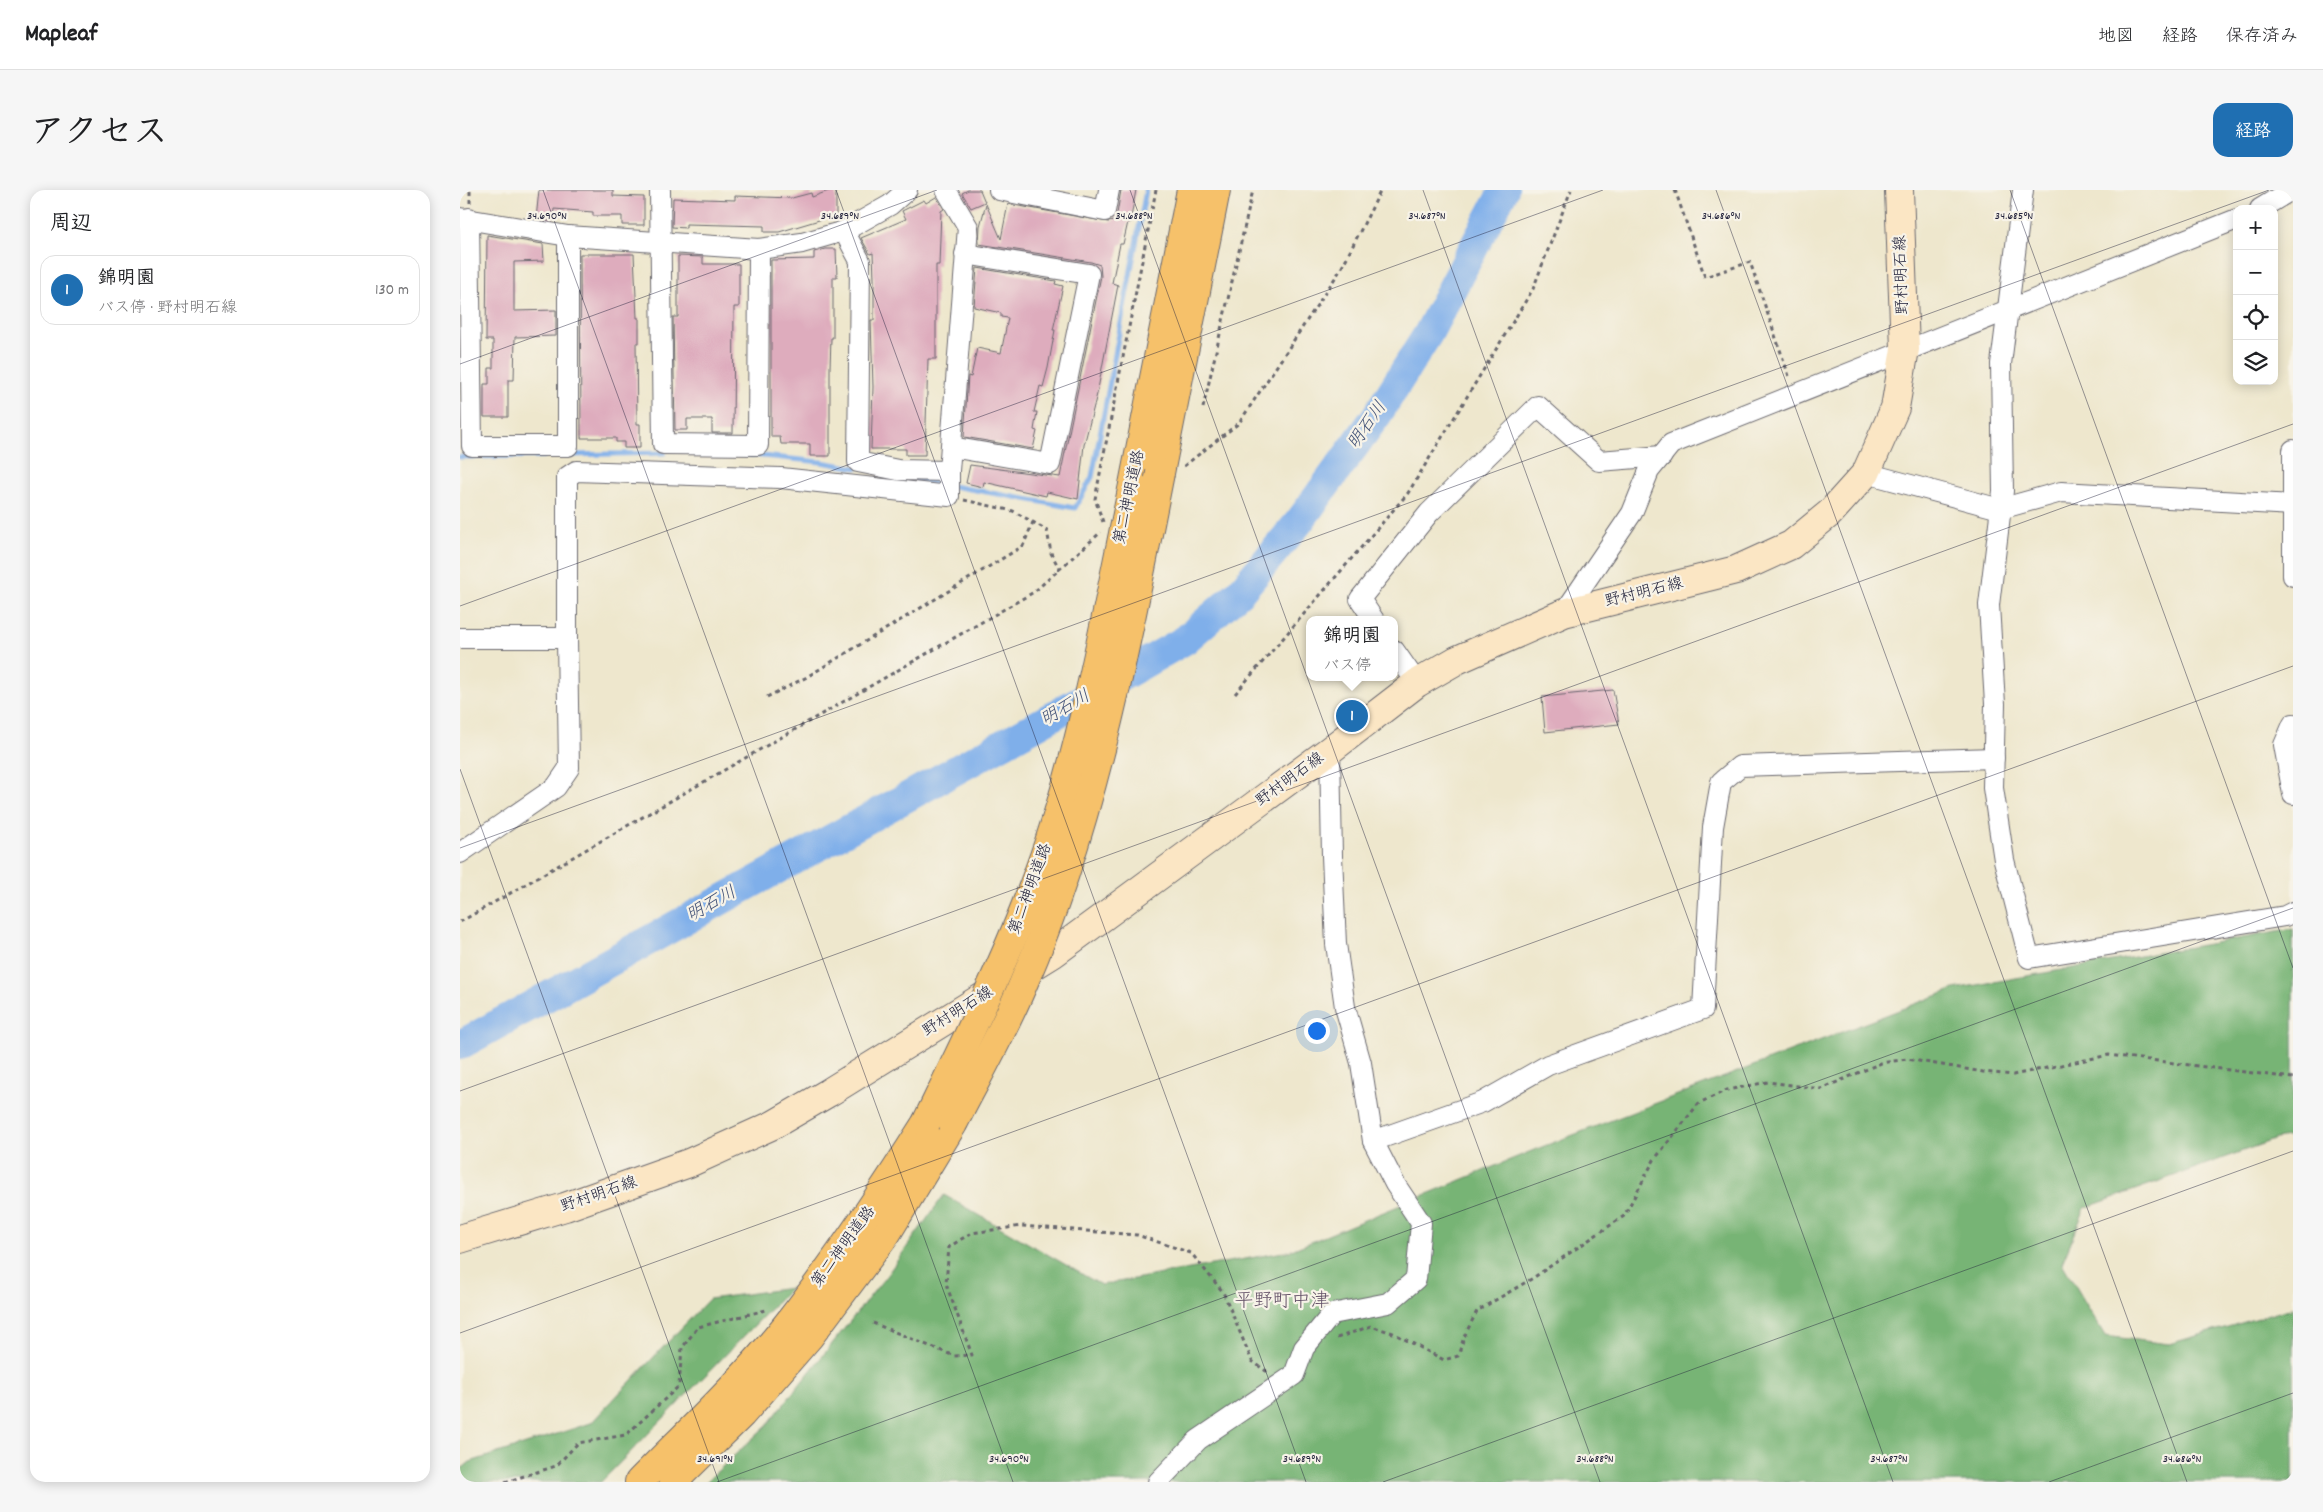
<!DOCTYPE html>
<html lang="ja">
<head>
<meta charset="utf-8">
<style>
  :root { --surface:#fff; --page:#f6f6f6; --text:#202124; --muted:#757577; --line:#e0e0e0; --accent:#1f6fb2 }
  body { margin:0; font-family:Dekko,"Klee One",sans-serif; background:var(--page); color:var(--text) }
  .controls { position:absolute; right:15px; top:15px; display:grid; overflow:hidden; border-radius:10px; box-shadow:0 2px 12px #0003 }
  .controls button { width:45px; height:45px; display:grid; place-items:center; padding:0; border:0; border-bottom:1px solid var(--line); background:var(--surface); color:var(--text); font:25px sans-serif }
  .you { position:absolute; left:856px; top:840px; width:18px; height:18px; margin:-12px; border:4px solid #fff; border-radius:50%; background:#1a73e8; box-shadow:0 0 0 8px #1a73e833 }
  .badge { display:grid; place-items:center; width:32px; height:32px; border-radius:50%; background:var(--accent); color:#fff; font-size:16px; font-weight:700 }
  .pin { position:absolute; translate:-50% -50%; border:2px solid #fff; box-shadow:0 1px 5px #0006 }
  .popup { position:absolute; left:846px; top:426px; width:92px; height:65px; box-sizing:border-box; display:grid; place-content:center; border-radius:10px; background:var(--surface); filter:drop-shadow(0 1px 4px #0005); font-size:16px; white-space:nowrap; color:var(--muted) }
  .popup b { font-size:19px; color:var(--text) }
  .popup::after { content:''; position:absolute; left:50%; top:100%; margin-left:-10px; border:10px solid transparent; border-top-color:var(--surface) }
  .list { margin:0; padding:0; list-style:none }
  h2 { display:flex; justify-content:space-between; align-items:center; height:65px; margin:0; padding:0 20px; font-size:21px }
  h2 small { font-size:16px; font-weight:400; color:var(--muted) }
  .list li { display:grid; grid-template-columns:32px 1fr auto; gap:15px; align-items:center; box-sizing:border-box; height:70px; margin:0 10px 10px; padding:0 10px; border:1px solid var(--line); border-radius:15px }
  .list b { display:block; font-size:19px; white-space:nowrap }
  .list p { margin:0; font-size:16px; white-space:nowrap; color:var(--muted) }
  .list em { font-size:16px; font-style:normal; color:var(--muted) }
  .icon { flex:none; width:28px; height:28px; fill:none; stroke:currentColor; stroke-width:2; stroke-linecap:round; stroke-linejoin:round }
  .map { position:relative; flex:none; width:1833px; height:1292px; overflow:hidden; border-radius:15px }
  header { display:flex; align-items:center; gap:30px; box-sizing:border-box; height:70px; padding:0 25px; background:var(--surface); border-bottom:1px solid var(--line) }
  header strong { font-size:24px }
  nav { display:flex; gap:28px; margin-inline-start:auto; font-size:18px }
  .intro { display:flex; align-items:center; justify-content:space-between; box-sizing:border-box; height:120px; padding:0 30px }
  h1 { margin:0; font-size:35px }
  .button { padding:12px 22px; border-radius:15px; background:var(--accent); color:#fff; font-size:18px; font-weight:700 }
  main { display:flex; gap:30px; padding:0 30px }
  aside { flex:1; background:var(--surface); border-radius:15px; box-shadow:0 2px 12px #0003 }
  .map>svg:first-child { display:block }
  .forest { fill:#77b474; stroke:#4c6b58 }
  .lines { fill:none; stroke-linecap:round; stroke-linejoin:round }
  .stream { stroke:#7fafea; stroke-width:5 }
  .river { stroke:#7fafea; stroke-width:30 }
  .building { fill:#deacbd }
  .minor-casing { stroke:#69676e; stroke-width:22 }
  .secondary-casing { stroke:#69676e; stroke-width:30 }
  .motorway-casing { stroke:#69676e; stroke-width:30 }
  .path { stroke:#69676e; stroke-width:3; stroke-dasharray:4 4; stroke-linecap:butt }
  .minor { stroke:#fff; stroke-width:20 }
  .secondary { stroke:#fbe6c4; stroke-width:28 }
  .motorway { stroke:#f6c16b; stroke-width:28 }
  .motorway-bridge-casing { stroke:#69676e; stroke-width:30; stroke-linecap:butt }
  .motorway-bridge { stroke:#f6c16b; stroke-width:28 }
  .ticks { fill:none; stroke:#22223b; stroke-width:1; stroke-opacity:0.45 }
  .labels { text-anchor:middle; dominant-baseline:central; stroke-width:4.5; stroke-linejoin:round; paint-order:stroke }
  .street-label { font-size:16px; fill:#22223b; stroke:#f7f3e8 }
  .water-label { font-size:18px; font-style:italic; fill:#435378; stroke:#f7f3e8 }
  .quarter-label { font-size:19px; fill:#645268; stroke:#f7f3e8 }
  .ticks-label { font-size:12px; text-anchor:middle; fill:#22223b; stroke:#f7f3e8; stroke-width:4.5; stroke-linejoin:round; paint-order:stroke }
</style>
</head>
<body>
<header>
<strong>Mapleaf</strong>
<nav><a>地図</a><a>経路</a><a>保存済み</a></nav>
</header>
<div class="intro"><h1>アクセス</h1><a class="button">経路</a></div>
<main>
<aside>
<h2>周辺<small></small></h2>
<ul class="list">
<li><span class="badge">1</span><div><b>錦明園</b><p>バス停 · 野村明石線</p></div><em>130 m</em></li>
</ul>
</aside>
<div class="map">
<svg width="1833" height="1292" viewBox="0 0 1833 1292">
  <rect width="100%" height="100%" fill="#f7f3e8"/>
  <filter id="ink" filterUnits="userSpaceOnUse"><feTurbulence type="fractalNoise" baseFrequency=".02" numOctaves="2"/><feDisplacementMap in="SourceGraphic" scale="10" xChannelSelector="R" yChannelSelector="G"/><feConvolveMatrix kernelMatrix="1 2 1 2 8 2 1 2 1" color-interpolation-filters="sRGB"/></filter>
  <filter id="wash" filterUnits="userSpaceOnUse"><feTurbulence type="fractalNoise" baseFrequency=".0096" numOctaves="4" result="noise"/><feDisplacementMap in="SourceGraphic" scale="20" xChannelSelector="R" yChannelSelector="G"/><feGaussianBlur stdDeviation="1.12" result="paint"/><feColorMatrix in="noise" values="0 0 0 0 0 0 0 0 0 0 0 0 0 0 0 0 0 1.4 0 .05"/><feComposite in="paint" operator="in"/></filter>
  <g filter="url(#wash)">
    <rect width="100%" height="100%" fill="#eee7cd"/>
    <!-- forest -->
    <g class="forest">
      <polygon points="1833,739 1833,946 1816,949 1625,1018 1602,1073 1645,1146 1709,1154 1833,1118 1833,1292 246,1292 308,1234 427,1085 484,1005 641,1095 829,1061 1074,960 1494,799"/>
      <polygon points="331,1098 141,1292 0,1292 0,1280 10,1272 131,1233 249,1109"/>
    </g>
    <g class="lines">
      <!-- stream -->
      <g class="stream">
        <polyline points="283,264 361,272 396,278"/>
        <polyline points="105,265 204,263"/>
        <polyline points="0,267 84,266"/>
        <polyline points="456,289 484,295"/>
        <polyline points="493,296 615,318 632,287 686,0"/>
      </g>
      <!-- river -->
      <polyline class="river" points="0,855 577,535 725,450 780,402 839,332 917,225 968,144 1044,0"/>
    </g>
    <g id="blocks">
      <!-- building -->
      <g class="building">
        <polygon points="79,0 153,0 153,6 184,7 184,35 162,35 162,26 133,26 133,22 94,19 93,31 76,29"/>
        <polygon points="371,0 376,0 376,25 319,42 304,42 304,36 226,34 226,38 212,37 213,8 275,10 275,6 332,8 351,3 352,7"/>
        <polygon points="508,0 520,0 525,12 511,18 502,3"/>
        <polygon points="661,0 676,0 670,33 668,32 663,54 660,54 652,93 658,95 637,204 624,255 618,309 587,302 586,306 524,292 523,297 506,293 510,275 600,287 641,86 640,75 631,72 519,54 520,36 526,14 541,49 548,14 648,32 654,31 657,24"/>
        <polygon points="476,7 484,19 481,21 479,75 476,75 476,169 468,169 465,265 446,265 446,259 411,259 413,197 411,130 414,130 414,89 413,63 410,64 401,48 446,29 442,21 464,10 466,13"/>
        <polygon points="27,45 83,54 84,71 54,72 54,121 96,120 96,146 55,147 54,190 48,190 48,227 24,227 24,194 29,194 29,178 33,178 33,150 26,150"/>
        <polygon points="365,59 376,59 377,87 373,87 373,148 371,148 370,178 370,266 350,266 350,254 321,254 320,247 311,247 311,70 354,69 354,62"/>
        <polygon points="120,64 174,64 177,128 179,128 179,153 176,153 177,234 180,234 180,258 164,258 164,252 156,252 156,248 121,248"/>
        <polygon points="218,66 243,67 243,74 279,74 279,117 274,117 273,243 252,243 252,229 227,229 227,240 215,240 213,127 218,127"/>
        <polygon points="517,78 596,91 595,94 603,96 593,140 595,140 588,178 583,197 580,196 574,222 577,222 574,240 577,241 573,259 504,247 508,186 511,187 517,158 541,163 548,128 541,127 541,123 514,117"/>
        <polygon points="1153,500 1159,534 1085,542 1082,507"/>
      </g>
    </g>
  </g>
  <g filter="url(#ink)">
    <use href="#blocks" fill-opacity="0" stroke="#69676e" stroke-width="1"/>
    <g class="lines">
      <!-- minor casing -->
      <g class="minor-casing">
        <g id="minor">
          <polyline points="200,0 203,254 298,255 299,59"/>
          <polyline points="539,0 645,21 649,0"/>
          <polyline points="1563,0 1541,174 1543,301 1529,415 1535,514 1533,598 1544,670 1569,768 1825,726 1833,722"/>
          <polyline points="1800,19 1831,0"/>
          <polyline points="0,28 108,46 299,59 342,53 384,41 430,15 447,0"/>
          <polyline points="9,28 12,256 108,256 108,46"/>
          <polyline points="384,41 400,71 398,272 438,280 489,281 508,37 486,0"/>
          <polyline points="491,257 590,274 629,84 505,64"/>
          <polyline points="1833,260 1833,386"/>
          <polyline points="1406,283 1540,319 1601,302 1833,315"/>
          <polyline points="1104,423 1172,323 1189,281 1211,254 1777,29"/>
          <polyline points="914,430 900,409 969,323 1078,216 1139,271 1202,266"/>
          <polyline points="0,448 107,448 109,578 96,597 0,663"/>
          <polyline points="107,448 107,287 116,281 321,288 489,306 489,281"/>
          <polyline points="934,460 957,493"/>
          <polyline points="1833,534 1824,555 1833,604"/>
          <polyline points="913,951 1023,912 1088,875 1243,819 1253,637 1261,592 1280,576 1534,568"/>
          <polyline points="698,1292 738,1250 834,1185 844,1158 872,1124 928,1113 956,1089 961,1033 935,994 913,951 901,873 885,817 876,754 872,666 870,560"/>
        </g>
      </g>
      <!-- secondary casing -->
      <g class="secondary-casing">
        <polyline id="secondary" points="0,1049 105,1017 229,973 313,935 368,903 594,763 870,560 957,493 997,470 1104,423 1276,380 1331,355 1370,323 1406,283 1435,218 1445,159 1439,0"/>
      </g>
      <!-- motorway casing -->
      <g class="motorway-casing">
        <g id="motorway">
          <polyline points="700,283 756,0"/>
          <polyline points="673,295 731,0"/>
          <path d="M179 1292C230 1240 284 1190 329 1132 379 1068 423 1001 466 933"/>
          <polyline points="213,1292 282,1224 349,1147 427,1043 493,934"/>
        </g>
      </g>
      <!-- path -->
      <g class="path">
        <polyline points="1215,0 1245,87 1290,72 1330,189"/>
        <polyline points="10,13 10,0"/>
        <polyline points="743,218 793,0"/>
        <polyline points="724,276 779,233 881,79 921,0"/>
        <polyline points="504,310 553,321 587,340 591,363 600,380"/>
        <polyline points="643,332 635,309 696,0"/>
        <polyline points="775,504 948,303 1073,99 1111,0"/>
        <polyline points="307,507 345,488 563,356 573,332"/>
        <polyline points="0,732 574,402 641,342"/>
        <polyline points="413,1133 494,1166 512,1165 486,1094 489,1057 511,1043 562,1036 677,1045 731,1063 763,1102 792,1171 806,1181 809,1180"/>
        <polyline points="877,1148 911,1136 933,1143 984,1170 998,1166 1004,1147 1017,1121 1073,1088 1164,1026 1194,970 1239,913 1267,900 1308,892 1361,899 1421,873 1447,869 1523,882 1553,885 1649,865 1833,888"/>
        <polyline points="45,1292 96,1276 118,1253 166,1245 219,1196 222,1158 238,1137 306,1120"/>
      </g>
      <!-- minor -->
      <use href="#minor" class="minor"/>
      <!-- secondary -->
      <use href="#secondary" class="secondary"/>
      <!-- motorway -->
      <use href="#motorway" class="motorway"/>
      <!-- motorway-bridge casing -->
      <g class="motorway-bridge-casing">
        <g id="motorway-bridge">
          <path d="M466 933C511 840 556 750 589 652 627 536 648 414 673 295"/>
          <path d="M493 934C517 887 544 841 564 792 634 630 666 455 700 283"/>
        </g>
      </g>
      <!-- motorway-bridge -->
      <use href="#motorway-bridge" class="motorway-bridge"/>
    </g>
  </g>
  <!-- ticks -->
  <path class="ticks" d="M83 0 553 1292M376 0 846 1292M670 0 1140 1292M963 0 1433 1292M1256 0 1727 1292M1550 0 1833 778M0 174 477 0M0 416 1143 0M0 579 259 1292M0 658 1809 0M0 901 1833 234M0 1143 1833 476M257 1292 1833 718M923 1292 1833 961M1589 1292 1833 1203"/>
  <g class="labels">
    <!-- street labels -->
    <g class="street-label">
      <text transform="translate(1442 85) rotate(-92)">野村明石線</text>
      <text transform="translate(670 307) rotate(-78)">第二神明道路</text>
      <text transform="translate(1184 403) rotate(-14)">野村明石線</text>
      <text transform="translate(830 590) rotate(-36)">野村明石線</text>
      <text transform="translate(571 699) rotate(-70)">第二神明道路</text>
      <text transform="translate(498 822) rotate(-32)">野村明石線</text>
      <text transform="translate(139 1005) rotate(-19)">野村明石線</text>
      <text transform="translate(384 1057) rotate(-54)">第二神明道路</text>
    </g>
    <!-- water labels -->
    <g class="water-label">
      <text transform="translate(908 236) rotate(-55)">明石川</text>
      <text transform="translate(606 519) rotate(-30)">明石川</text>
      <text transform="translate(252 715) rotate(-29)">明石川</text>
    </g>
    <!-- quarter labels -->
    <g class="quarter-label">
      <text x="822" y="1112">平野町中津</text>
    </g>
  </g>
  <g class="ticks-label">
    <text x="87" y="29">34.690°N</text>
    <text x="380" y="29">34.689°N</text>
    <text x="674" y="29">34.688°N</text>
    <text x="967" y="29">34.687°N</text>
    <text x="1261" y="29">34.686°N</text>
    <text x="1554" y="29">34.685°N</text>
    <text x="255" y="1272">34.691°N</text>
    <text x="549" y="1272">34.690°N</text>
    <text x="842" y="1272">34.689°N</text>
    <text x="1135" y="1272">34.688°N</text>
    <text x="1429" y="1272">34.687°N</text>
    <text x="1722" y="1272">34.686°N</text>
  </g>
</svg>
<div class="controls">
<button>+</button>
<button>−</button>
<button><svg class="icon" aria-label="locate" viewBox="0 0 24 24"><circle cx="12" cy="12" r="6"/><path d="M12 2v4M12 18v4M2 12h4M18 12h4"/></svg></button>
<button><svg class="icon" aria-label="layers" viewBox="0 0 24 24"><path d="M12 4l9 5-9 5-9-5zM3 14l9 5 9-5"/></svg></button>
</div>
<div class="you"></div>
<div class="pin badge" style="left:892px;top:526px">1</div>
<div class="popup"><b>錦明園</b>バス停</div>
</div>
</main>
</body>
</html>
